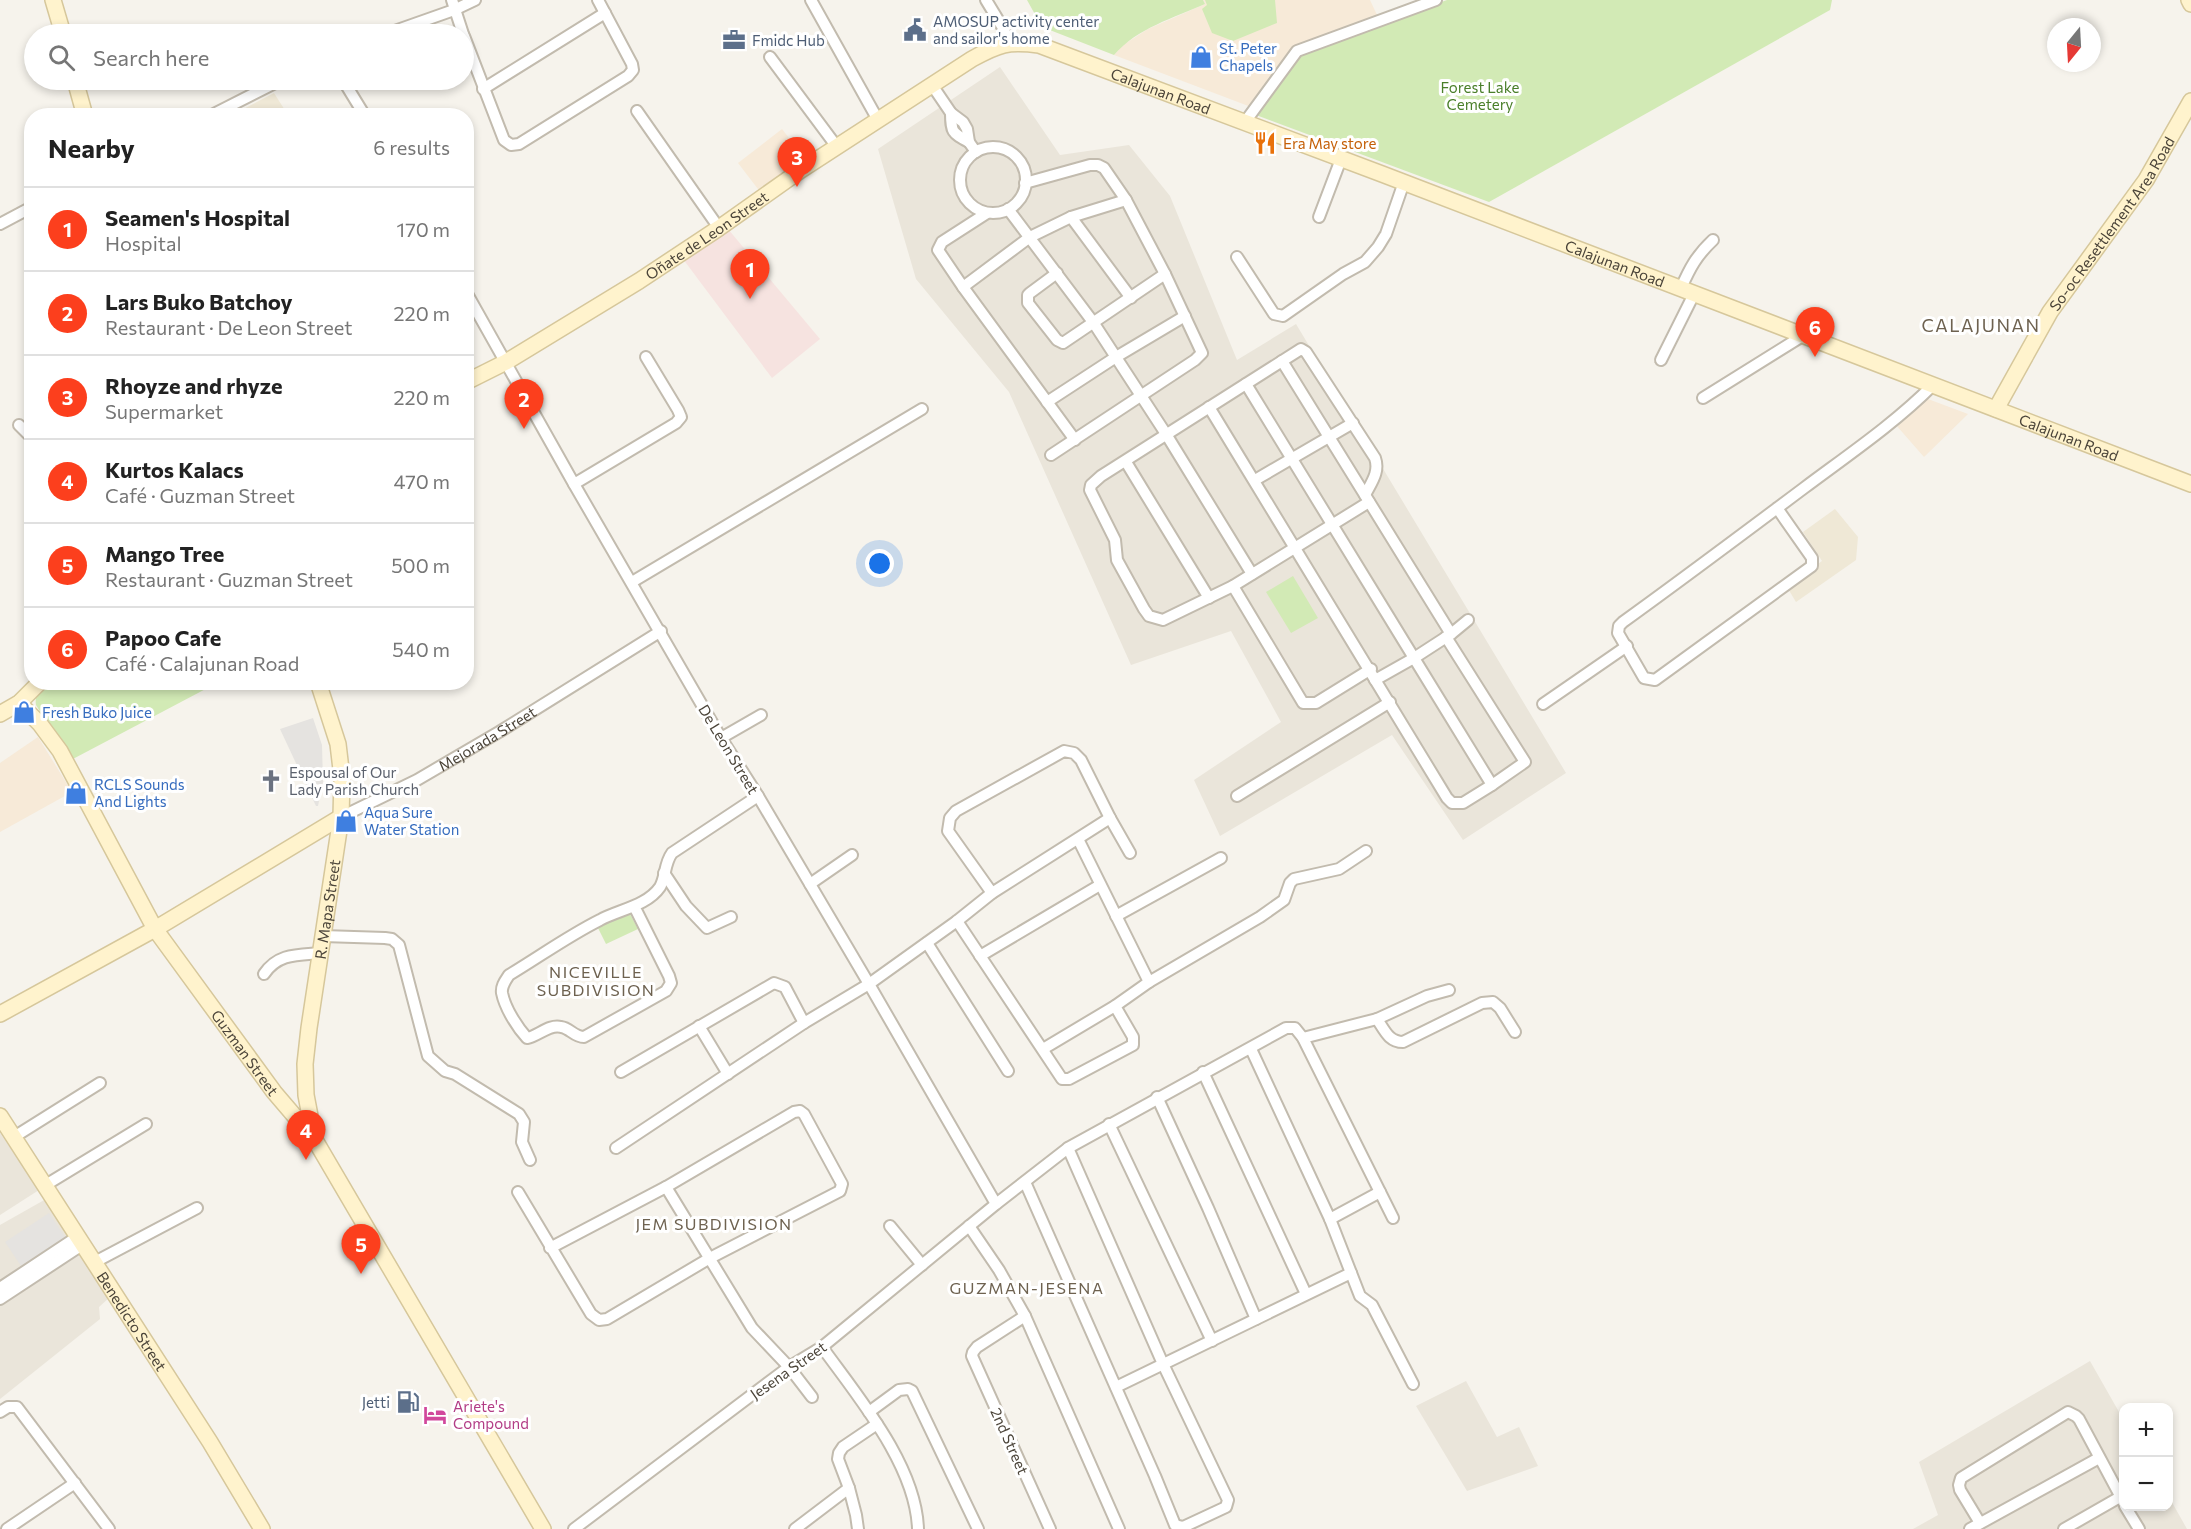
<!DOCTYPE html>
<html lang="en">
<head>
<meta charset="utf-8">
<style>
  :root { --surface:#fff; --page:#f6f6f6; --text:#222; --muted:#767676; --line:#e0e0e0; --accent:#fc3f1d }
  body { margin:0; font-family:Commissioner,sans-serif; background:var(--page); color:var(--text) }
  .controls { position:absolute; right:18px; bottom:18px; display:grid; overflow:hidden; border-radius:12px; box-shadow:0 3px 9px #0003 }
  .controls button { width:54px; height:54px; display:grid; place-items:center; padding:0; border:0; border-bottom:2px solid var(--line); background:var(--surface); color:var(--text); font:30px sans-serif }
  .compass { position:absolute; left:2047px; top:18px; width:54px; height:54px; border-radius:50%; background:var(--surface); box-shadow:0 3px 9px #0003; rotate:198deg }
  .you { position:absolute; left:880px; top:564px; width:21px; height:21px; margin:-15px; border:4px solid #fff; border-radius:50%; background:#1a73e8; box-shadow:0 0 0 9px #1a73e833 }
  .badge { display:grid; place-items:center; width:39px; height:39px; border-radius:50%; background:var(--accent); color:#fff; font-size:20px; font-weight:700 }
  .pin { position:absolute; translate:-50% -50px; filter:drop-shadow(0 2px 3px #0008) }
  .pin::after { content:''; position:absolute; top:32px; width:21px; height:18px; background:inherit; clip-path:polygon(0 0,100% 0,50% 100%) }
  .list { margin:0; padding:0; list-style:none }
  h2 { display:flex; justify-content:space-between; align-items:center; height:78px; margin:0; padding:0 24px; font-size:26px }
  h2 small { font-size:20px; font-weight:400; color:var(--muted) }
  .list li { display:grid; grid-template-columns:39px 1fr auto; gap:18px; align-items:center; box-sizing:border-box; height:84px; padding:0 24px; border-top:2px solid var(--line) }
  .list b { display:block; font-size:22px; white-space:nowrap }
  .list p { margin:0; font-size:20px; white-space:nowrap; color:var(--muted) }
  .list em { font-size:20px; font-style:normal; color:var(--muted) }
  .icon { flex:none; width:33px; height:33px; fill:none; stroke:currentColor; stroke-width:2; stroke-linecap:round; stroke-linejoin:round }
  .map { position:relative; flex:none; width:2191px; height:1529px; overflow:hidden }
  .search { position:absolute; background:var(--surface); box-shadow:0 3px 9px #0003; left:24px; top:24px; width:450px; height:66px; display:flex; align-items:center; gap:15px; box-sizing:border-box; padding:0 21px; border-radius:33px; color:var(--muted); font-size:22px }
  .panel { position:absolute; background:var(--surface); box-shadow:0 3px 9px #0003; left:24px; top:108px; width:450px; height:582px; border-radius:24px }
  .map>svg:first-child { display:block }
  .residential { fill:#eae5da }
  .commercial { fill:#f7ead8 }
  .education { fill:#efe8d6 }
  .medical { fill:#f6e3e0 }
  .green { fill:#d2eab5 }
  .parking { fill:#e5e3e0 }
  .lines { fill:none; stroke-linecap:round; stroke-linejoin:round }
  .street-casing { stroke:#c2bbae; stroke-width:14 }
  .secondary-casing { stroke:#d6c79b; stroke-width:18 }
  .street { stroke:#fff; stroke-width:10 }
  .secondary { stroke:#fff3cd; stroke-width:15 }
  .labels { text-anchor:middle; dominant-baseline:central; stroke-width:6; stroke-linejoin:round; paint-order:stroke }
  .service-label { font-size:15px; fill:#4e5e75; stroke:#fff; text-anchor:start }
  .shop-label { font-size:15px; fill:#366cbe; stroke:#fff; text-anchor:start }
  .park-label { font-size:15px; fill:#4a7f2a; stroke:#fff }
  .street-label { font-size:15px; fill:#4b4439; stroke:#fff }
  .food-label { font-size:15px; fill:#c56008; stroke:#fff; text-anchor:start }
  .worship-label { font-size:15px; fill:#5b616d; stroke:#fff; text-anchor:start }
  .hotel-label { font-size:15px; fill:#b23c85; stroke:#fff; text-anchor:start }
  .neighbourhood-label { font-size:16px; letter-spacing:1.5px; fill:#6e6250; stroke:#fff }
  .quarter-label { font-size:18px; letter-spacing:1.5px; fill:#6e6250; stroke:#fff }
</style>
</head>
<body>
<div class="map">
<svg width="2191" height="1529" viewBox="0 0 2191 1529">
  <rect width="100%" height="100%" fill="#f6f3ec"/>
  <!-- residential -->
  <g class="residential">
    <polygon points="1000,67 1060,155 1129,145 1170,196 1237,360 1296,324 1566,773 1463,840 1392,735 1220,836 1194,780 1281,722 1231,631 1131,665 1009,392 916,279 878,149"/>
    <polygon points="0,1133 39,1190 0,1215"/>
    <polygon points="46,1199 111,1296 99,1307 100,1319 0,1399 0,1225"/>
    <polygon points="2090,1361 2123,1419 2124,1506 2168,1506 2169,1497 2187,1529 1913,1529 1938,1515 1919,1462"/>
    <polygon points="1466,1381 1497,1437 1519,1427 1538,1466 1467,1491 1416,1406"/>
  </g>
  <!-- commercial -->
  <g class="commercial">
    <polygon points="1203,0 1370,0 1378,17 1293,47 1251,107 1114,55 1123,45 1148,29 1205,4"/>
    <polygon points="782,129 805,159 761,193 738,163"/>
    <polygon points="1928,399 1968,414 1924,457 1896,425"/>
    <polygon points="38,737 72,792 0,832 0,763"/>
  </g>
  <!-- education -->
  <g class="education">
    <polygon points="274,93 288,115 232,115"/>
    <polygon points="1835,509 1858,537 1856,560 1796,602 1787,587 1822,561 1803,532"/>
  </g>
  <!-- medical -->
  <polygon class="medical" points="728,229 820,339 772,378 683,259"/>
  <!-- green -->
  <g class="green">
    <path d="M1027 0H1203L1205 4C1174 18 1137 28 1114 55L1042 27Z"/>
    <polygon points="1205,0 1275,0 1277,23 1233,41 1212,33 1202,9 1207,5"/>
    <polygon points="1447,0 1832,0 1830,10 1489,202 1256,115 1302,53"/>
    <polygon points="1293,576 1318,618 1291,633 1266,592"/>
    <path d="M55 683H217L71 760 36 705C34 690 45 690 55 683Z"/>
    <polygon points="629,912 638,929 606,944 598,928"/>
  </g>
  <!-- parking -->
  <g class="parking">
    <polygon points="313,718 322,745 323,782 318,806 316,806 280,729"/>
    <polygon points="49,1213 65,1237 21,1266 5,1242"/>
  </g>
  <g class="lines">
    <!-- street casing -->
    <g class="street-casing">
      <g id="street">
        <polyline points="452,0 463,34"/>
        <polyline points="811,0 878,120"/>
        <polyline points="986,0 1003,28 1010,43"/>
        <polyline points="386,34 454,10 475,0"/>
        <polyline points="464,36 504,140 511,145 519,144 628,76 633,70 632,64 598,0"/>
        <polyline points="770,57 837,147"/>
        <polyline points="343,80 365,116"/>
        <polyline points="932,85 951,113 963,122 967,129 969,142 976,152"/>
        <polyline points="483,89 605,13"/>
        <polyline points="637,111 719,228"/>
        <path d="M951 113C951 132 952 133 969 142"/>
        <polyline points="210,116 281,80"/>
        <polyline points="1245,122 1297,51 1436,0"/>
        <circle cx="993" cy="180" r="33"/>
        <polyline points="1025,183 1090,165 1098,165 1104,168 1126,200 1165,274 1202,353 1195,360 1051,455"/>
        <polyline points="1008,209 1093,322 1166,434 1252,574"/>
        <polyline points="987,213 942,242 938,250 963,287 1075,440"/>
        <polyline points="1071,217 1131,298"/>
        <polyline points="1319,217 1341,159"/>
        <polyline points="0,224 32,207"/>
        <polyline points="1237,257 1274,314 1283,316 1343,274 1365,262 1378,247 1386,234 1404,182"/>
        <polyline points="1057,273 1030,293 1028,295 1028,303 1057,340 1063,343 1165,274"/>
        <polyline points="963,287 1030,237 1071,217 1126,200"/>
        <path d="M1681 288C1690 268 1696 256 1713 240"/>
        <polyline points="466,292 574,484 721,738 758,796 869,984 996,1204"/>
        <polyline points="1661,360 1694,294"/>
        <polyline points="1246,384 1414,658 1375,680"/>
        <polyline points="1703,398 1804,335"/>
        <polyline points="1047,402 1116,357 1185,316"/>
        <polyline points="1209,407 1447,798 1452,803 1463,803 1492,785 1414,658 1451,634 1282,361"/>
        <polyline points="19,425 32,438"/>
        <polyline points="1126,462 1209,598"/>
        <polyline points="1255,480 1353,423"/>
        <polyline points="574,484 676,423 681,417 678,410 646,357"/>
        <path d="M1365 495C1371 483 1380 472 1375 458L1306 352 1301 349 1101 476 1091 485 1090 490 1115 540 1117 560 1144 609 1149 616 1163 620 1233 586 1369 502"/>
        <path d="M1777 508 1812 558V566L1655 680 1644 678 1618 633 1619 626 1623 622C1684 578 1744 533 1804 488 1848 455 1894 424 1933 385"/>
        <polyline points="632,582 922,409"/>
        <polyline points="1233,586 1303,703 1316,703 1371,669"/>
        <polyline points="1451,634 1468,620"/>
        <polyline points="1446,637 1525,762 1492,785"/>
        <polyline points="1543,704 1627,646"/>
        <polyline points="721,738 761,715"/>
        <polyline points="1237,796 1390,702"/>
        <path id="s1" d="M341 817 417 780 499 732 661 631"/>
        <polyline points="1078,839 1149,982"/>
        <polyline points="664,873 686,906 707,928 731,917"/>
        <polyline points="810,884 852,855"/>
        <polyline points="992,893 948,831 950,818 956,811 1064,751 1074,753 1081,760 1110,818 1130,853"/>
        <path d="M634 906 669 976 671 983 666 991 584 1037C574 1037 570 1028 561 1027 549 1024 538 1036 527 1038 517 1027 505 1008 502 993 501 986 505 981 509 975 539 957 568 936 600 920 618 910 647 906 660 887 666 877 664 864 672 853L758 796"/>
        <polyline points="1116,916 1221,858"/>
        <polyline points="957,921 1062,1079 1069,1079 1133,1045 1133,1037 1115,1006"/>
        <polyline points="323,936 385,938 392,939 399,945 428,1056 445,1071 455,1074 519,1114 524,1122 522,1142 530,1160"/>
        <polyline points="927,943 1008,1071"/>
        <polyline points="980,956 1100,885"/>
        <path d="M264 974C278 953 298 955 321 953"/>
        <path d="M1377 1019C1385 1031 1389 1042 1403 1042L1482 1003 1493 1002 1500 1008 1515 1032"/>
        <polyline points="699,1026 728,1074"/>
        <polyline points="1303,1038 1377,1019 1427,996 1449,990"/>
        <polyline points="1043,1049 1115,1006 1149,982 1260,917 1284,900 1290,883 1294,879 1339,869 1366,851"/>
        <polyline points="1251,1049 1330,1219 1360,1296 1372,1305 1413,1384"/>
        <polyline points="621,1072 774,983 785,987 804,1023"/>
        <polyline points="1203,1072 1306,1294"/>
        <polyline points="1157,1097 1208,1208 1256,1319"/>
        <polyline points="1109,1124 1212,1341"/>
        <polyline points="14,1137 100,1083"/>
        <polyline points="616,1148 804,1023 869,984 957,921 992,893 1110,818"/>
        <polyline points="1025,1182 1155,1476 1175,1525 1183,1527 1226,1507 1228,1500 1163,1364 1068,1148"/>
        <polyline points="44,1186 146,1124"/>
        <polyline points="666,1187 752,1328 789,1367 812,1397"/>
        <polyline points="518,1192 591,1314 599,1320 607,1319 710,1258 840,1191 842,1184 804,1114 800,1111 794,1112 666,1187 550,1248"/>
        <polyline points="1330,1219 1380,1192"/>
        <polyline points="890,1226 922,1265"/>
        <polyline points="969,1226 999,1270 1025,1316 1119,1529"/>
        <polyline points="93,1263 197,1208"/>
        <polyline points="0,1288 77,1237"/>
        <polyline points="0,1299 82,1245"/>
        <polyline points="1025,1316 977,1347 973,1352 972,1356 1050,1529"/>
        <path d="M822 1347C858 1397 916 1465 918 1529"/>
        <polyline points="1116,1387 1351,1273"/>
        <polyline points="0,1412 8,1407 17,1407 109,1529"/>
        <polyline points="869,1412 899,1390 908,1389 912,1391 978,1529"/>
        <polyline points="2125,1506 2139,1529"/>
        <polyline points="1980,1523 1960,1490 1959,1485 1961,1478 2068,1412 2076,1416 2079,1419 2124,1503"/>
        <polyline points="7,1529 75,1483"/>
        <polyline points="574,1529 789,1367 822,1347 996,1204 1068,1148 1286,1028 1295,1028 1303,1038 1393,1218"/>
        <polyline points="795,1529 849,1488"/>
        <polyline points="858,1529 856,1515 849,1488 838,1459 839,1453 843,1447 877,1424"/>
        <polyline points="1970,1529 2099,1458"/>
        <polyline points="2064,1529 2120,1497"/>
      </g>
    </g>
    <!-- secondary casing -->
    <g class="secondary-casing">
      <g id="secondary">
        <polyline points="53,0 63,34"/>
        <polyline points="2189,0 2191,4"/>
        <polyline points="75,80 85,116"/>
        <path id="s2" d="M466 382 506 362 639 281 719 228 801 170 972 59C999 44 1008 41 1039 45L1382 174 2191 484"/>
        <path id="s3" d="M1996 409 2050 312 2146 180 2191 101"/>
        <path id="s4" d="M19 703 40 724 60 751 155 929 274 1092 315 1140 543 1529"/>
        <polyline points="0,714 19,703 40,682"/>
        <polyline points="0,1014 155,929 341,817"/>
        <path id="s5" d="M0 1116 210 1442 262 1529"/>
        <path id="s6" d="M314 1137 306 1095 305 1064 309 1028 341 817 342 778 338 744 318 682"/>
      </g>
    </g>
    <!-- street -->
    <use href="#street" class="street"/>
    <!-- secondary -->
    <use href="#secondary" class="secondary"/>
  </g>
  <!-- icons -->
  <defs>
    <g id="civic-bare" transform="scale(1.8)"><path d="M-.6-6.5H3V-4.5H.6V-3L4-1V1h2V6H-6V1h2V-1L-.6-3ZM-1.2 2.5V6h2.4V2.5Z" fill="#5c6f8a" stroke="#fff" stroke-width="2.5" paint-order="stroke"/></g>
    <g id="office-bare" transform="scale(1.8)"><path d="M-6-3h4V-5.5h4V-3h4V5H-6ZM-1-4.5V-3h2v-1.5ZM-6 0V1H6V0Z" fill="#5c6f8a" stroke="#fff" stroke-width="2.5" paint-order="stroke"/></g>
    <g id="shop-bare" transform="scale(1.8)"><path d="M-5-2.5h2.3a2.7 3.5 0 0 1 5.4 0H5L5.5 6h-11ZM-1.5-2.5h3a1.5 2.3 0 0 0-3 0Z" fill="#3f7fe0" stroke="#fff" stroke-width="2.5" paint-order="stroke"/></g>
    <g id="restaurant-bare" transform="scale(1.8)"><path d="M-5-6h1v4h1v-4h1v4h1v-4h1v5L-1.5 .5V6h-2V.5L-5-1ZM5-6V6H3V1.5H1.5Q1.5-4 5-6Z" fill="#e8710a" stroke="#fff" stroke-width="2.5" paint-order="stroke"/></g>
    <g id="church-bare" transform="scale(1.8)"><path d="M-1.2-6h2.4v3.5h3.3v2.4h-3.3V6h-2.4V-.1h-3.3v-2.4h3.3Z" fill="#6b7280" stroke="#fff" stroke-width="2.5" paint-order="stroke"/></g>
    <g id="fuel-bare" transform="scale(1.8)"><path d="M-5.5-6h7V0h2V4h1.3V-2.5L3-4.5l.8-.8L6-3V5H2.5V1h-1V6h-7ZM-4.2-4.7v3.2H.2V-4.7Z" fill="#5c6f8a" stroke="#fff" stroke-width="2.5" paint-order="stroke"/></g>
    <g id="hotel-bare" transform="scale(1.8)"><path d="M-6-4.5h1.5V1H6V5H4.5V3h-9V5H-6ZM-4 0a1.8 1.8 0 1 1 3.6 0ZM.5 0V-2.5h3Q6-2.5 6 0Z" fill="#d1479c" stroke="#fff" stroke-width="2.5" paint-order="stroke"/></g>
  </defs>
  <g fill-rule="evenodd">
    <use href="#civic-bare" x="915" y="30"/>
    <use href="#office-bare" x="734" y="40"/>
    <use href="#shop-bare" x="1201" y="57"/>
    <use href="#restaurant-bare" x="1265" y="143"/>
    <use href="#shop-bare" x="24" y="712"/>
    <use href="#church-bare" x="271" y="781"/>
    <use href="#shop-bare" x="76" y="793"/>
    <use href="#shop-bare" x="346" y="821"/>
    <use href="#fuel-bare" x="408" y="1402"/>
    <use href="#hotel-bare" x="435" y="1415"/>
  </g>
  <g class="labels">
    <!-- service labels -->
    <g class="service-label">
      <text x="933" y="21">AMOSUP activity center<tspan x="933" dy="17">and sailor's home</tspan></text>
      <text x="752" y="40">Fmidc Hub</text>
      <text x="390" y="1402" text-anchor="end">Jetti</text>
    </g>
    <!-- shop labels -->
    <g class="shop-label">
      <text x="1219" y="48">St. Peter<tspan x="1219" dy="17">Chapels</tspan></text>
      <text x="42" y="712">Fresh Buko Juice</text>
      <text x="94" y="784">RCLS Sounds<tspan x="94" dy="17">And Lights</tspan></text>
      <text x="364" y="812">Aqua Sure<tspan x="364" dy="17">Water Station</tspan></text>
    </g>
    <!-- park labels -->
    <g class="park-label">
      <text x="1480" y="87">Forest Lake<tspan x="1480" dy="17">Cemetery</tspan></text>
    </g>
    <!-- street labels -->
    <g class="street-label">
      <text stroke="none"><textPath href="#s2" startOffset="801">Calajunan Road</textPath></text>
      <text stroke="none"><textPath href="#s3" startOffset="219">So-oc Resettlement Area Road</textPath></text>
      <text stroke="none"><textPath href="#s2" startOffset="282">Oñate de Leon Street</textPath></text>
      <text stroke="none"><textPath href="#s2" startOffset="1287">Calajunan Road</textPath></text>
      <text stroke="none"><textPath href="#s2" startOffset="1773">Calajunan Road</textPath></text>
      <text stroke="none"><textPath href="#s1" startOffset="166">Mejorada Street</textPath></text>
      <text transform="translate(729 749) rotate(59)">De Leon Street</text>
      <text stroke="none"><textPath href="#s6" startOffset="230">R. Mapa Street</textPath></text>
      <text stroke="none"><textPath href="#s4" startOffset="418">Guzman Street</textPath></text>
      <text stroke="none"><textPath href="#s5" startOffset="244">Benedicto Street</textPath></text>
      <text transform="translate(788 1370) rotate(-35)">Jesena Street</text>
      <text transform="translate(1010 1441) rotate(66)">2nd Street</text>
    </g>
    <!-- food labels -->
    <g class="food-label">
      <text x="1283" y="143">Era May store</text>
    </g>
    <!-- worship labels -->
    <g class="worship-label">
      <text x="289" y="772">Espousal of Our<tspan x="289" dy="17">Lady Parish Church</tspan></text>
    </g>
    <!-- hotel labels -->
    <g class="hotel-label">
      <text x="453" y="1406">Ariete's<tspan x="453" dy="17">Compound</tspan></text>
    </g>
    <!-- neighbourhood labels -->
    <g class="neighbourhood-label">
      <text x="596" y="971">NICEVILLE<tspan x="596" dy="18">SUBDIVISION</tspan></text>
      <text x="714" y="1223">JEM SUBDIVISION</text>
      <text x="1027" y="1287">GUZMAN-JESENA</text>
    </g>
    <!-- quarter labels -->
    <g class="quarter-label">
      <text x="1981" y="325">CALAJUNAN</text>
    </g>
  </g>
</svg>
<div class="controls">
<button>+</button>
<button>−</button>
</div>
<svg class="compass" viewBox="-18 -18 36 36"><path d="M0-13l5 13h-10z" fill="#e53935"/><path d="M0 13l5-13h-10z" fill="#767676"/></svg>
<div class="you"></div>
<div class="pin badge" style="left:750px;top:299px">1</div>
<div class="pin badge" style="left:524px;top:429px">2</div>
<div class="pin badge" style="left:797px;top:187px">3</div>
<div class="pin badge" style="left:306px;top:1160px">4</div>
<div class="pin badge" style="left:361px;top:1274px">5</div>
<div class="pin badge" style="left:1815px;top:357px">6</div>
<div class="search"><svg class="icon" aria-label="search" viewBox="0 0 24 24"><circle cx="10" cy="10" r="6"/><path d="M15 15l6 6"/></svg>Search here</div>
<section class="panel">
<h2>Nearby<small>6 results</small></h2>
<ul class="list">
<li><span class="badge">1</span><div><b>Seamen's Hospital</b><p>Hospital</p></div><em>170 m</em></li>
<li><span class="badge">2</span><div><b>Lars Buko Batchoy</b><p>Restaurant · De Leon Street</p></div><em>220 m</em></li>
<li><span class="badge">3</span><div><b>Rhoyze and rhyze</b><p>Supermarket</p></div><em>220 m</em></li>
<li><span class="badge">4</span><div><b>Kurtos Kalacs</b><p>Café · Guzman Street</p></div><em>470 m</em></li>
<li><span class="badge">5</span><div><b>Mango Tree</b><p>Restaurant · Guzman Street</p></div><em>500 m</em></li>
<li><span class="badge">6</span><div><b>Papoo Cafe</b><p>Café · Calajunan Road</p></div><em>540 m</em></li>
</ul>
</section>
</div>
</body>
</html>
